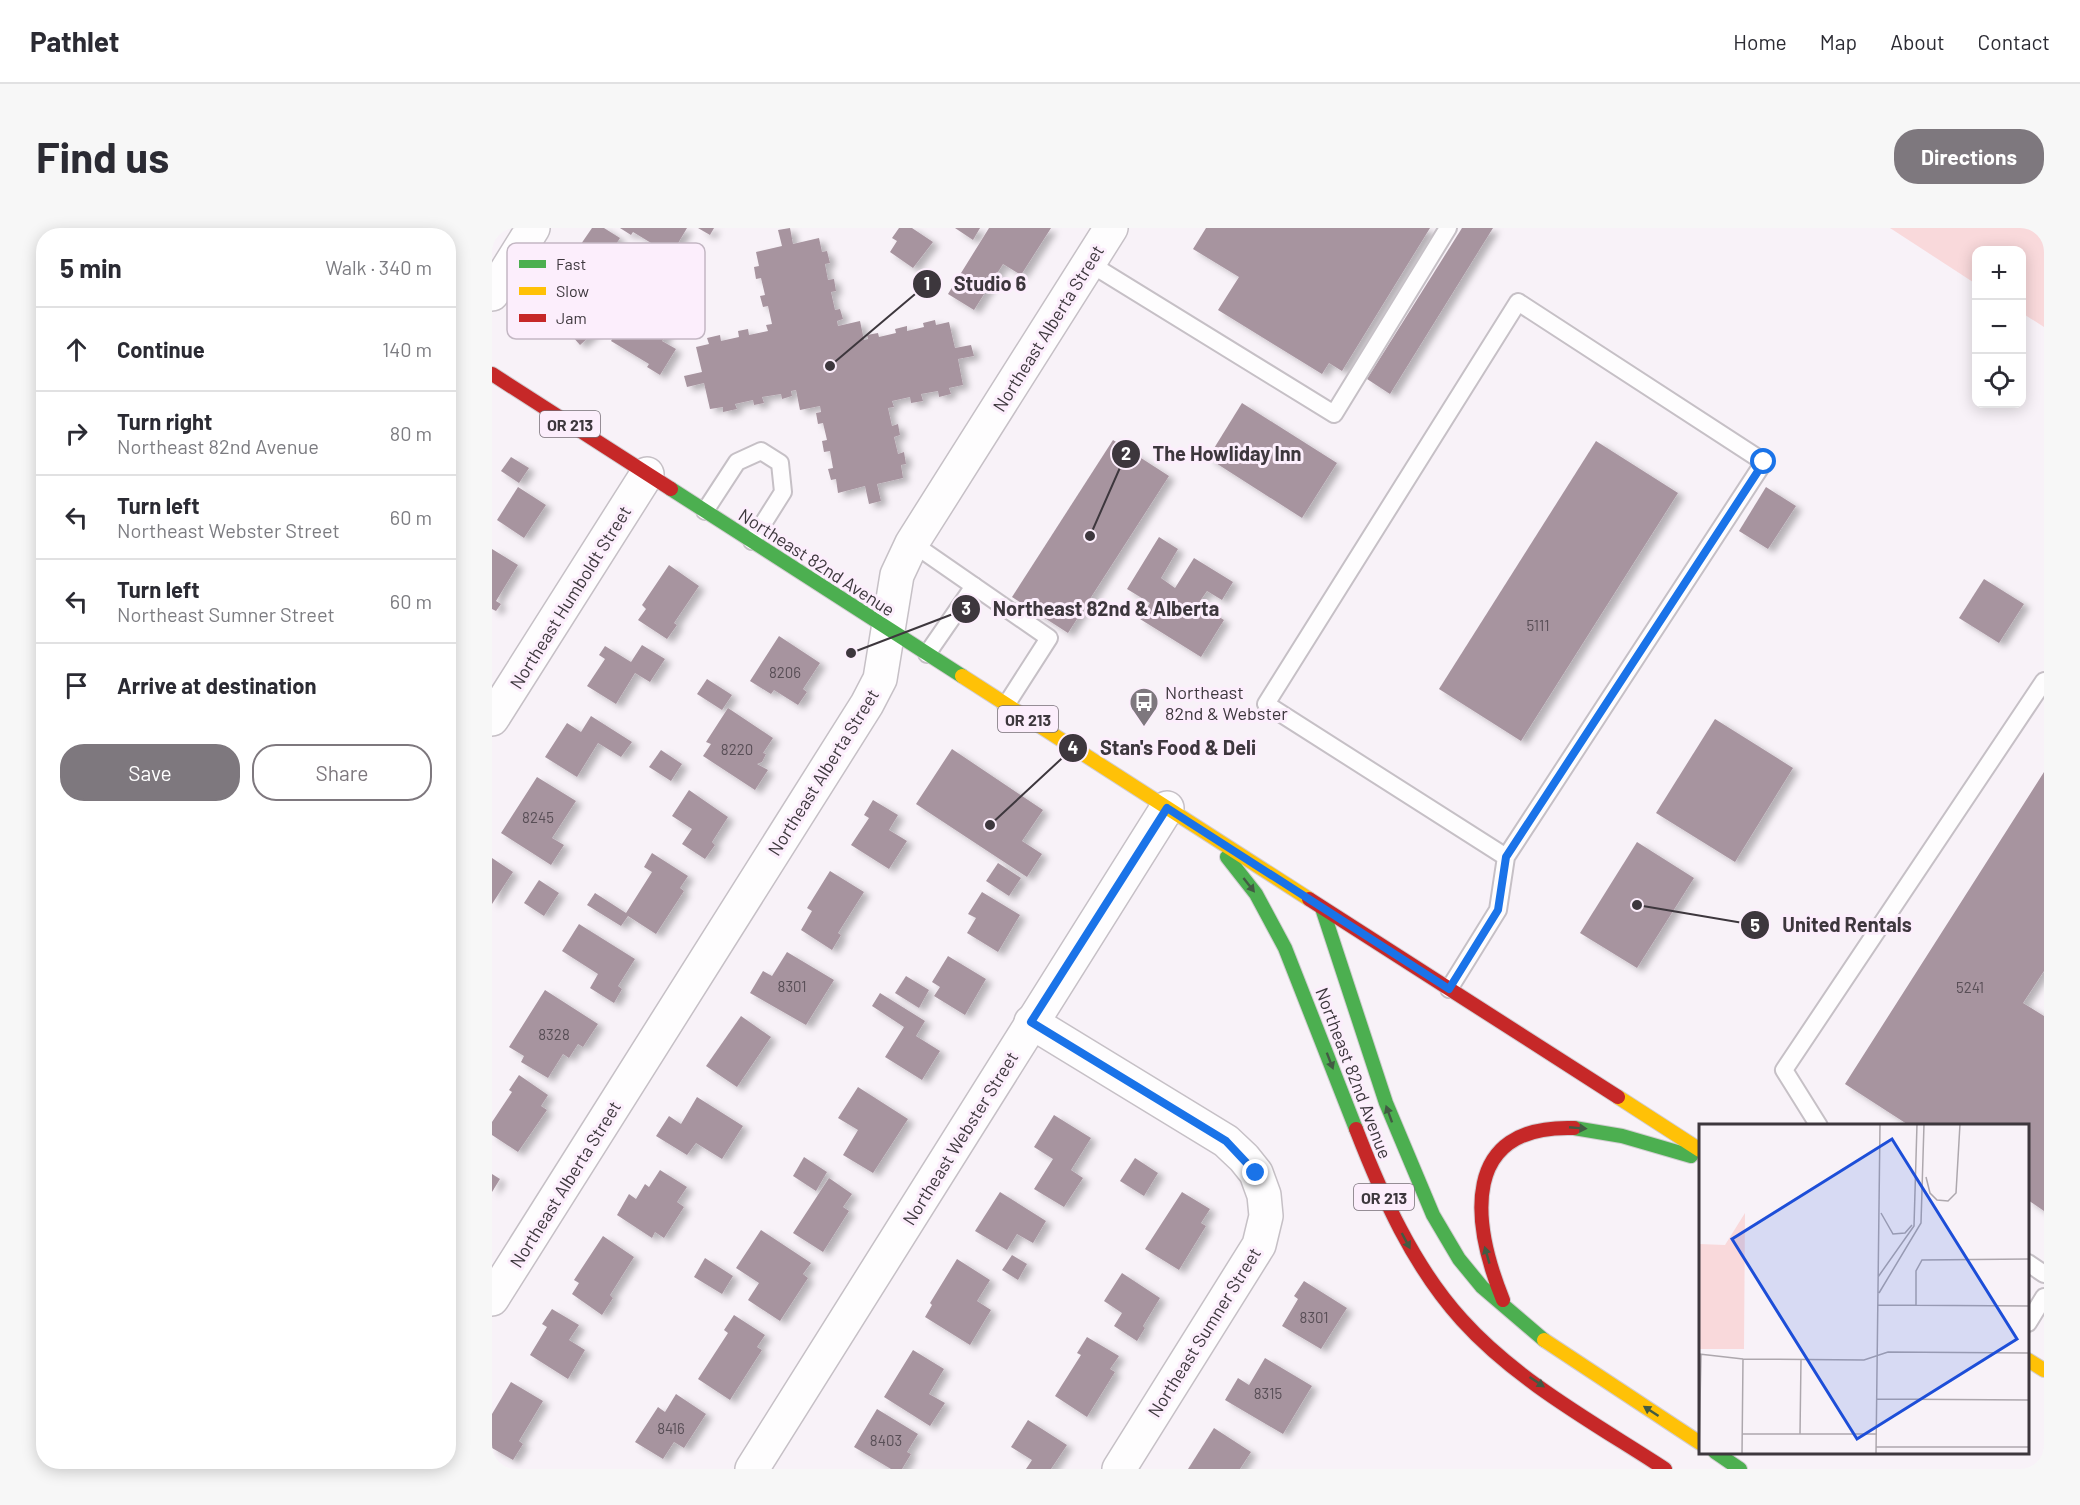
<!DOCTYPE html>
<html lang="en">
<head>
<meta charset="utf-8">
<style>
  :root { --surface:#fff; --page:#f7f7f7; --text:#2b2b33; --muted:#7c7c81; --line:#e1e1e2; --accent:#7e787e }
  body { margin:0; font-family:Barlow,sans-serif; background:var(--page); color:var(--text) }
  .controls { position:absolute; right:18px; top:18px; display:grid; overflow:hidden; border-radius:12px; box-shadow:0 3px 15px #0003 }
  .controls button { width:54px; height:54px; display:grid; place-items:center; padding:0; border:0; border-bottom:2px solid var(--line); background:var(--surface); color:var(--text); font:30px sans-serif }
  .stop { position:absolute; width:18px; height:18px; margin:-14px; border:4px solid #1a73e8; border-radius:50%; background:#fff }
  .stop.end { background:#1a73e8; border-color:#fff; box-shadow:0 2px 6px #0008 }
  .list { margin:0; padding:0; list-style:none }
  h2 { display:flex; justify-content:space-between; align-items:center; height:78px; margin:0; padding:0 24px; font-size:26px }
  h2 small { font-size:20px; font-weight:400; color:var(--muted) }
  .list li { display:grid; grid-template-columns:39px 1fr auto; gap:18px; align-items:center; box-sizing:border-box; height:84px; padding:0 24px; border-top:2px solid var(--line) }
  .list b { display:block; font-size:22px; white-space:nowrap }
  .list p { margin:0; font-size:20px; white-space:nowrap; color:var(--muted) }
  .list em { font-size:20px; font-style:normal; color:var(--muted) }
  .actions { display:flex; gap:12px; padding:18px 24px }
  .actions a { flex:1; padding:14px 0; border:2px solid var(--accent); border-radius:24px; text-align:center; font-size:21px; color:var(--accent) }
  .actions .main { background:var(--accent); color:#fff }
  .icon { flex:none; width:33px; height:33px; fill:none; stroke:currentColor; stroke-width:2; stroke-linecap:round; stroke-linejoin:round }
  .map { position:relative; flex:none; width:1552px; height:1241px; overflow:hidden; border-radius:24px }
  header { display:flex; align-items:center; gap:36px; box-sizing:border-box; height:84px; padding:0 30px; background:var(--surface); border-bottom:2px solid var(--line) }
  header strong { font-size:28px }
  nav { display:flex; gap:33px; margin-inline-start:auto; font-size:21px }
  .intro { display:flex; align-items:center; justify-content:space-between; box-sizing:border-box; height:144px; padding:0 36px }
  h1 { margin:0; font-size:42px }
  .button { padding:15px 27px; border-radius:24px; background:var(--accent); color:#fff; font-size:21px; font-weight:700 }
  main { display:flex; gap:36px; padding:0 36px }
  aside { flex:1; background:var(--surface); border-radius:24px; box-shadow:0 3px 15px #0003 }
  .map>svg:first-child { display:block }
  .green { fill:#f9d9db }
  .building { fill:#a7949f; filter:url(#shadow) }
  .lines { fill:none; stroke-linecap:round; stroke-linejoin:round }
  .lane-casing { stroke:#c6c0c6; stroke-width:20 }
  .street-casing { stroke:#c6c0c6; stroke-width:36 }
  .fast-casing { stroke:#d2ced2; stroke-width:16 }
  .slow-casing { stroke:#d2ced2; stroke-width:16 }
  .jam-casing { stroke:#d2ced2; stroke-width:16 }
  .lane { stroke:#fefdfe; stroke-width:16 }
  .street { stroke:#fefdfe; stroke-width:33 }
  .fast { stroke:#4caf50; stroke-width:14 }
  .slow { stroke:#ffc107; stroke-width:14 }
  .jam { stroke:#c62828; stroke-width:14 }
  .oneway { fill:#425b43 }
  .route { stroke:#1a73e8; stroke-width:8 }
  .labels { text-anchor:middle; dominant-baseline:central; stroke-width:6; stroke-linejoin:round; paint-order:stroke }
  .number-label { font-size:15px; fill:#584e56 }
  .shield { fill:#fceefc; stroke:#766e76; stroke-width:1.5 }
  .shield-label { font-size:16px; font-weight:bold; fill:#3d373d }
  .street-label { font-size:18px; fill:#3d373d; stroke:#fceefc }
  .poi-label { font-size:18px; fill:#3d373d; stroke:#fceefc; text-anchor:start }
  .inset-road { fill:none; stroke:#ada7ad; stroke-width:1.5 }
  .view { fill:#1d4ed8; fill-opacity:0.15; stroke:#1d4ed8; stroke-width:3 }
  .inset-edge { fill:none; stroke:#3d373d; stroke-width:3 }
  .key { fill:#fceefc; stroke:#c3b7c3; stroke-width:1.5 }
  .key-label { font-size:16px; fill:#3d373d }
  .leader { fill:none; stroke:#3d373d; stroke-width:2 }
  .callout-dot { fill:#3d373d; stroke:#fceefc; stroke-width:2 }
  .mark-label { font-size:18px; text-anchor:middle; font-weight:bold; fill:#fff }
  .callout-label { font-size:20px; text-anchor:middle; font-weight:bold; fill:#3d373d; stroke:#fceefc; stroke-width:6; stroke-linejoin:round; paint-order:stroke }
</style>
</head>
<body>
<header>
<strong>Pathlet</strong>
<nav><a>Home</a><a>Map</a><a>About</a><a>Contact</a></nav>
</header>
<div class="intro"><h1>Find us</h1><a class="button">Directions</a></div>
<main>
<aside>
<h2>5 min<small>Walk · 340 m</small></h2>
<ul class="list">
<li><svg class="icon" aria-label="ahead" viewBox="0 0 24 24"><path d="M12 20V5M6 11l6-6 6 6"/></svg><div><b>Continue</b></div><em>140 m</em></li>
<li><svg class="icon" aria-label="right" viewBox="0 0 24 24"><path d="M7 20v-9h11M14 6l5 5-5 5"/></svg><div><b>Turn right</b><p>Northeast 82nd Avenue</p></div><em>80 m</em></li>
<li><svg class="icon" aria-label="left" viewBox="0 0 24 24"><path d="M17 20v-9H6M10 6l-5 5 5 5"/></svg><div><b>Turn left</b><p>Northeast Webster Street</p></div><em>60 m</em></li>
<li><svg class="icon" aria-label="left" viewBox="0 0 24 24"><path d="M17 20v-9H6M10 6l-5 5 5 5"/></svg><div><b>Turn left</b><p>Northeast Sumner Street</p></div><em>60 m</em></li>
<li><svg class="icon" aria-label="arrive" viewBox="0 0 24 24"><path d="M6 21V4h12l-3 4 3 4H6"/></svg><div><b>Arrive at destination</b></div></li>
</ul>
<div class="actions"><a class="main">Save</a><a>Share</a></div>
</aside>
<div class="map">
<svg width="1552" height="1241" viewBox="0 0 1552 1241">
  <defs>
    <filter id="shadow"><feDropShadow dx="6" dy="4" stdDeviation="3" flood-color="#0004"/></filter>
  </defs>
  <rect width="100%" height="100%" fill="#f8f2f8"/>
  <!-- green -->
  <polygon class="green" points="1398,0 1552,0 1552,99 1530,85 1530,22 1484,22 1484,56"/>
  <!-- building -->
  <g class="building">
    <polygon points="100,0 112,0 128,10 114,32 89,16"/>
    <polygon points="128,0 195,0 179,27 141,4 139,7"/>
    <polygon points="206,0 222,0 218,7"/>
    <polygon points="298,0 301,16 327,10 330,24 335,23 338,35 333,36 336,52 342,51 344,63 339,64 343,82 348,81 351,91 345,93 346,98 368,93 372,112 376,111 375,107 386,105 387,109 404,105 403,101 415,98 415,103 432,99 431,95 443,92 444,97 457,94 463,120 479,117 482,128 466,131 471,157 457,160 459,166 447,169 446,163 429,166 431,173 419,175 418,169 400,173 402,179 396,180 400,198 406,196 408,207 402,209 406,226 412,224 414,236 409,237 411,250 385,256 389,273 377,276 373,258 346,265 344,251 339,252 336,241 341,240 338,223 332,224 330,213 335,212 331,195 326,196 324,185 329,184 328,178 308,182 304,162 299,163 300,168 290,171 289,166 270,169 272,175 262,177 261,172 243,176 245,181 231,184 231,179 218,181 212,155 195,159 192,148 210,144 204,119 217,116 215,110 228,107 229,113 247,109 246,103 256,101 257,107 276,103 274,97 280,96 276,78 271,79 268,68 273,67 269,50 264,51 262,39 267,38 264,24 290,18 286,2"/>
    <polygon points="407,0 420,0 441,14 421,40 398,24 405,13 400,10"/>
    <polygon points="463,0 488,0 481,12"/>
    <polygon points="497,0 559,0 529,47 511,36 482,82 456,66"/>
    <polygon points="714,0 938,0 850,143 837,135 830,146 726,82 747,49 701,21"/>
    <polygon points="970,0 1001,0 898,166 875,151"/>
    <polygon points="101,40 109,49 119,40 134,56 125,64 128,68 97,95 104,103 88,117 80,108 85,103 60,75"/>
    <polygon points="148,67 178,86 170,98 177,103 170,113 184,121 168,147 155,139 157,136 119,113"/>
    <polygon points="750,175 845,235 810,290 716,230"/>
    <polygon points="621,212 677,248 576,405 520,369"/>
    <polygon points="1104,213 1186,265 1029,513 947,461"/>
    <polygon points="19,229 37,240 27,255 9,243"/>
    <polygon points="26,259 54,277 32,310 5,292"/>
    <polygon points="1274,259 1304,278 1276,321 1247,303"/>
    <polygon points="667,309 686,321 669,350 683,360 702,330 741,354 730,372 715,363 706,376 732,392 709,429 648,391 658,375 635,361"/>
    <polygon points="0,321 26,337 4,373 9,376 4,383 0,381"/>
    <polygon points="177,337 207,358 182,395 185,397 175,411 146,392 154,381 150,377"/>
    <polygon points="1492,351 1532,376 1507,415 1467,390"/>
    <polygon points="287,408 328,435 311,461 315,464 306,477 282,462 279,466 258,453"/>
    <polygon points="150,417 173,431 158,454 143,445 124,476 95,458 113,431 107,427 113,418 139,434"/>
    <polygon points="215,451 240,467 230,482 205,466"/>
    <polygon points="236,480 281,510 271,525 274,526 270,534 265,536 276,542 263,562 211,528 219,516 214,514"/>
    <polygon points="99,488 140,514 129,529 106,515 85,549 53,529 75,495 89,504"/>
    <polygon points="1223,491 1301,540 1243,634 1164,585"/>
    <polygon points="460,521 551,582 530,613 550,626 535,649 424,576"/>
    <polygon points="169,522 190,536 179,553 157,539"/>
    <polygon points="1552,544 1552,743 1531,775 1552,788 1552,983 1536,972 1536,898 1418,898 1353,856"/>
    <polygon points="45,549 84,573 60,610 72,617 59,637 9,605"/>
    <polygon points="197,562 236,589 220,614 223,617 213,631 190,616 200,601 180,588"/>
    <polygon points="381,572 406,587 397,602 415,613 397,641 359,617 377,590 372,587"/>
    <polygon points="1145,614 1202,650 1145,740 1088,705"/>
    <polygon points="160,625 196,648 188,660 192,663 164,706 136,688 129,698 95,677 103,665 134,685 160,644 152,639"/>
    <polygon points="0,630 21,644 0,676"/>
    <polygon points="506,635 529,650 517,668 494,653"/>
    <polygon points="338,643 372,664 346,705 349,707 340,722 309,702 320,683 315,680"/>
    <polygon points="47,652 67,665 52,688 32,675"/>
    <polygon points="490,664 528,687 506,724 475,705 484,690 476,686"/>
    <polygon points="87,696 143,731 126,758 130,761 122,775 98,760 106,746 70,723"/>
    <polygon points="295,724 342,752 314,797 258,765 271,743 280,748"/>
    <polygon points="456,728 494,751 473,787 442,768 448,759 440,754"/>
    <polygon points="414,748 437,762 427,780 403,765"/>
    <polygon points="53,762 106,796 91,819 86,816 77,830 71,826 56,850 29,834 32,828 17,819"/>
    <polygon points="388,765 433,793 424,808 448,823 430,852 393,829 412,799 380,778"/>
    <polygon points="249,788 279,809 245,859 214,838"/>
    <polygon points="27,847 56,867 49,878 55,882 26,924 0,907 0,894 20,864 17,862"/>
    <polygon points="366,859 416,891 381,945 351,927 366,902 346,890"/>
    <polygon points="205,869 251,898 230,931 204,915 195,927 164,908 177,888 189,896"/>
    <polygon points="562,887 599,910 579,942 591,950 572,979 542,961 561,931 542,919"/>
    <polygon points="312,929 335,944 324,963 301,948"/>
    <polygon points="643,930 666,945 652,968 628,953"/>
    <polygon points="168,942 195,959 185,974 192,979 172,1010 163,1004 160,1010 125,987 137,966 144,971 153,956 157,959"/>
    <polygon points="0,946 8,951 0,964"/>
    <polygon points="337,950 360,966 351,979 357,983 331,1024 301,1005"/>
    <polygon points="508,964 554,993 541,1015 525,1006 515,1022 483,1003"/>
    <polygon points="690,964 718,981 709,995 714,998 687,1042 653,1021"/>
    <polygon points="269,1002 319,1035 311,1046 316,1050 288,1093 256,1072 267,1055 244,1040"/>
    <polygon points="111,1008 142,1029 118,1067 121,1070 110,1087 80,1066 87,1055 82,1052"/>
    <polygon points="520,1027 535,1036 526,1052 510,1042"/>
    <polygon points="213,1030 241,1048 230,1066 202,1049"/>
    <polygon points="465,1031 498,1052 485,1073 499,1082 478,1117 433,1089 440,1077 438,1075"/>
    <polygon points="630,1045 668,1070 651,1098 653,1100 645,1113 622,1098 630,1085 612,1073"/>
    <polygon points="812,1053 855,1080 829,1121 790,1098 806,1071 802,1068"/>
    <polygon points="60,1081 87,1097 77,1112 93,1122 76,1151 38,1127 55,1099 50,1096"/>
    <polygon points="242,1087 273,1107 265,1119 270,1122 238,1172 206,1151 236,1105 232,1102"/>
    <polygon points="595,1109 627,1128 618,1141 623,1144 595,1189 563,1168 589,1127 585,1125"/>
    <polygon points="421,1122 452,1141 437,1166 453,1175 438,1198 392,1169"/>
    <polygon points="773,1130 820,1158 791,1206 733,1172 746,1150 757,1157"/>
    <polygon points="19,1154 51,1173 27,1213 31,1216 21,1232 0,1220 0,1186"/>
    <polygon points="184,1166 214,1186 192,1220 182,1214 171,1231 143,1214 166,1179 173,1184"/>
    <polygon points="385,1181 426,1206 415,1224 419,1226 410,1241 399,1241 362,1219"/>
    <polygon points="536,1192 575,1217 559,1241 534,1241 540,1232 519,1219"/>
    <polygon points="722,1200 759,1224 748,1241 696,1241"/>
  </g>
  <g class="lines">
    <!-- lane casing -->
    <g class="lane-casing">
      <g id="lane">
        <polyline points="597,35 842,186 956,0"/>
        <polyline points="213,283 245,234 269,223 288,235 291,264 260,313"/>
        <polyline points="420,315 557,410 514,477"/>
        <polyline points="435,426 482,358"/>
        <polyline points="957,761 1006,682 1014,629 1272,234 1026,74 774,476 1014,629"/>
        <polyline points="1327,898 1292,842 1552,453"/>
        <polyline points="1536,1035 1552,1046"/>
        <polyline points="1536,1095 1552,1069"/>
      </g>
    </g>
    <!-- street casing -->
    <g class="street-casing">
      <g id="street">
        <polyline points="0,66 41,0"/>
        <polyline points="0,491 155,246"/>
        <polyline points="539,794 734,913 752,930 764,945 772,967 774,988 767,1017 627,1241"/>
        <polyline points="0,1071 375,476 388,451 405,347 420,315 619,0"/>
        <polyline points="260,1241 675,580"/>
      </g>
    </g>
    <!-- fast casing -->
    <g class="fast-casing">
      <g id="fast">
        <polyline points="179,261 470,448"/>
        <polyline points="735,629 764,666 793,720 864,901"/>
        <polyline points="830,680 894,875 941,987 967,1031 990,1059 1052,1112"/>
        <polyline points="1082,900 1130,908 1199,928"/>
        <polyline points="1223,1224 1248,1241"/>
      </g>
    </g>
    <!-- slow casing -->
    <g class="slow-casing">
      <g id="slow">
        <polyline points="470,448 817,671"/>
        <polyline points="1126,869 1208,922"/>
        <polyline points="1052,1112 1208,1215"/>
        <polyline points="1536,1132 1552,1142"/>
      </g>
    </g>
    <!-- jam casing -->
    <g class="jam-casing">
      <g id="jam">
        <polyline points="0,146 179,261"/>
        <polyline points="817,671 1126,869"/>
        <path d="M864 901C890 968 921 1038 970 1092 1026 1154 1104 1196 1173 1241"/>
        <path d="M1011 1072C980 995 967 896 1082 900"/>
      </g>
    </g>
    <!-- lane -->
    <use href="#lane" class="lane"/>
    <!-- street -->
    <use href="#street" class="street"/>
    <!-- fast -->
    <use href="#fast" class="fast"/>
    <!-- slow -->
    <use href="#slow" class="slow"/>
    <!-- jam -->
    <use href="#jam" class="jam"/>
  </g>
  <!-- one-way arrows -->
  <defs><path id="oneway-solid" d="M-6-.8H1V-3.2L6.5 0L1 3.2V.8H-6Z" transform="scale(1.5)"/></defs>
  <g class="oneway">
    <use href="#oneway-solid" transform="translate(757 657) rotate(52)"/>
    <use href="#oneway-solid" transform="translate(838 833) rotate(69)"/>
    <use href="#oneway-solid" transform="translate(897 886) rotate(-110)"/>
    <use href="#oneway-solid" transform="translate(1086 900) rotate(5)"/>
    <use href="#oneway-solid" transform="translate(914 1013) rotate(62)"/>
    <use href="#oneway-solid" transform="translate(995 1027) rotate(-106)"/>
    <use href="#oneway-solid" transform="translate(1045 1154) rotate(34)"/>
    <use href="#oneway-solid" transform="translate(1159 1183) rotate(-147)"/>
  </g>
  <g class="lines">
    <!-- route -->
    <polyline class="route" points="764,945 734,913 539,794 675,580 957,761 1006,682 1014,629 1272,234"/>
  </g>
  <!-- icons -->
  <defs>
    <g id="bus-pin" transform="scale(1.5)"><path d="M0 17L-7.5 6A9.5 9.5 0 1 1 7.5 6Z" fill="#7e787e" stroke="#fceefc"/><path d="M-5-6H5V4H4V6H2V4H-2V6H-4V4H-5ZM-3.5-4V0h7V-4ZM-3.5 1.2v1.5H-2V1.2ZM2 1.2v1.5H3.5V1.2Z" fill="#fff"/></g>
  </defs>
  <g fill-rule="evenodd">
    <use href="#bus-pin" x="652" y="474"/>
  </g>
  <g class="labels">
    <!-- number labels -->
    <g class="number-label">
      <text x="1046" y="397">5111</text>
      <text x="293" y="444">8206</text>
      <text x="245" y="521">8220</text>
      <text x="46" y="589">8245</text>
      <text x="300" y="758">8301</text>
      <text x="1478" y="759">5241</text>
      <text x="62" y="806">8328</text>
      <text x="822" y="1089">8301</text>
      <text x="776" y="1165">8315</text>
      <text x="179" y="1200">8416</text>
      <text x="394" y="1212">8403</text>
    </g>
    <!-- shield labels -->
    <g class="shield">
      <rect x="48" y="183" width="60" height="26" rx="4.5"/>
      <rect x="506" y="478" width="60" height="26" rx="4.5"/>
      <rect x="862" y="956" width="60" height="26" rx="4.5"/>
    </g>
    <g class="shield-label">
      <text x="78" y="196">OR 213</text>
      <text x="536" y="491">OR 213</text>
      <text x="892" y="969">OR 213</text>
    </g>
    <!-- street labels -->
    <g class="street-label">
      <text transform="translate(556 100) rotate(-58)">Northeast Alberta Street</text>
      <text transform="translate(325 334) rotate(33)">Northeast 82nd Avenue</text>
      <text transform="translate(78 369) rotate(-58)">Northeast Humboldt Street</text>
      <text transform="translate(331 544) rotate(-58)">Northeast Alberta Street</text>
      <text transform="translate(862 845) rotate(69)">Northeast 82nd Avenue</text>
      <text transform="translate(468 910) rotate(-58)">Northeast Webster Street</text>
      <text transform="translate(73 956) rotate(-58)">Northeast Alberta Street</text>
      <text transform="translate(712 1104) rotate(-58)">Northeast Sumner Street</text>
    </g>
    <!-- poi labels -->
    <g class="poi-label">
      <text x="673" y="464">Northeast<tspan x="673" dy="21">82nd &amp; Webster</tspan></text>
    </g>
  </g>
  <!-- overview -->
  <g transform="translate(1207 896)">
    <rect width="330" height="330" fill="#f8f2f8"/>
    <path d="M46 89 45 225H0V120L26 121Z" fill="#f9d9db"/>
    <path class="inset-road" d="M227 53 231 69 238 76 249 77 257 69 261 0M182 89 194 110 206 109 213 101M179 153 215 102 218 0M180 169 222 99 225 0M179 181 330 182M217 182V147L223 136 330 135M0 230 44 235 165 236 189 228 330 229M177 275 330 276M43 310H177M101 310 102 235M177 323H330M0 330 2 230M43 330 44 235M177 330 181 0"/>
    <path class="view" d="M193 15 318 215 158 315 33 115Z"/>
    <rect width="330" height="330" class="inset-edge"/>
  </g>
  <!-- legend -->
  <rect x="15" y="15" width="198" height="96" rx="9" class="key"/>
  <rect x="27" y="32" width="27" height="8" fill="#4caf50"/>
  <rect x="27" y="59" width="27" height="8" fill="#ffc107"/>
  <rect x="27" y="86" width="27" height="8" fill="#c62828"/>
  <g class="key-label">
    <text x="64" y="42">Fast</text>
    <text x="64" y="69">Slow</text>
    <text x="64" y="96">Jam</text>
  </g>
  <!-- callouts -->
  <path class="leader" d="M338 138L435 56M598 308L634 226M359 425L474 381M498 597L581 520M1145 677L1263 697"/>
  <g class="callout-dot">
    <circle cx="338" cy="138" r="6"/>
    <circle cx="598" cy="308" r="6"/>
    <circle cx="359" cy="425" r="6"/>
    <circle cx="498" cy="597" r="6"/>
    <circle cx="1145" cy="677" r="6"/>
    <circle cx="435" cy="56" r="15"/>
    <circle cx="634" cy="226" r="15"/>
    <circle cx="474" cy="381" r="15"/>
    <circle cx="581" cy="520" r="15"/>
    <circle cx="1263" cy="697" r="15"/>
  </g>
  <g class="mark-label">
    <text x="435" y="62">1</text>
    <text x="634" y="232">2</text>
    <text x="474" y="387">3</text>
    <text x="581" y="526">4</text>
    <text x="1263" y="704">5</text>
  </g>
  <g class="callout-label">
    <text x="498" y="63">Studio 6</text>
    <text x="735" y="233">The Howliday Inn</text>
    <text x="614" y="388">Northeast 82nd &amp; Alberta</text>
    <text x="686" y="527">Stan's Food &amp; Deli</text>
    <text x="1355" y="704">United Rentals</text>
  </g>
</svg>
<div class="controls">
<button>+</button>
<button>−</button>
<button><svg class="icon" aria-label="locate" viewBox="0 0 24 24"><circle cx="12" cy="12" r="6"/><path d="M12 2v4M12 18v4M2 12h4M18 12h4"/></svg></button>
</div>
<div class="stop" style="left:1272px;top:234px"></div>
<div class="stop end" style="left:764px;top:945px"></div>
</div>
</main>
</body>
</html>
